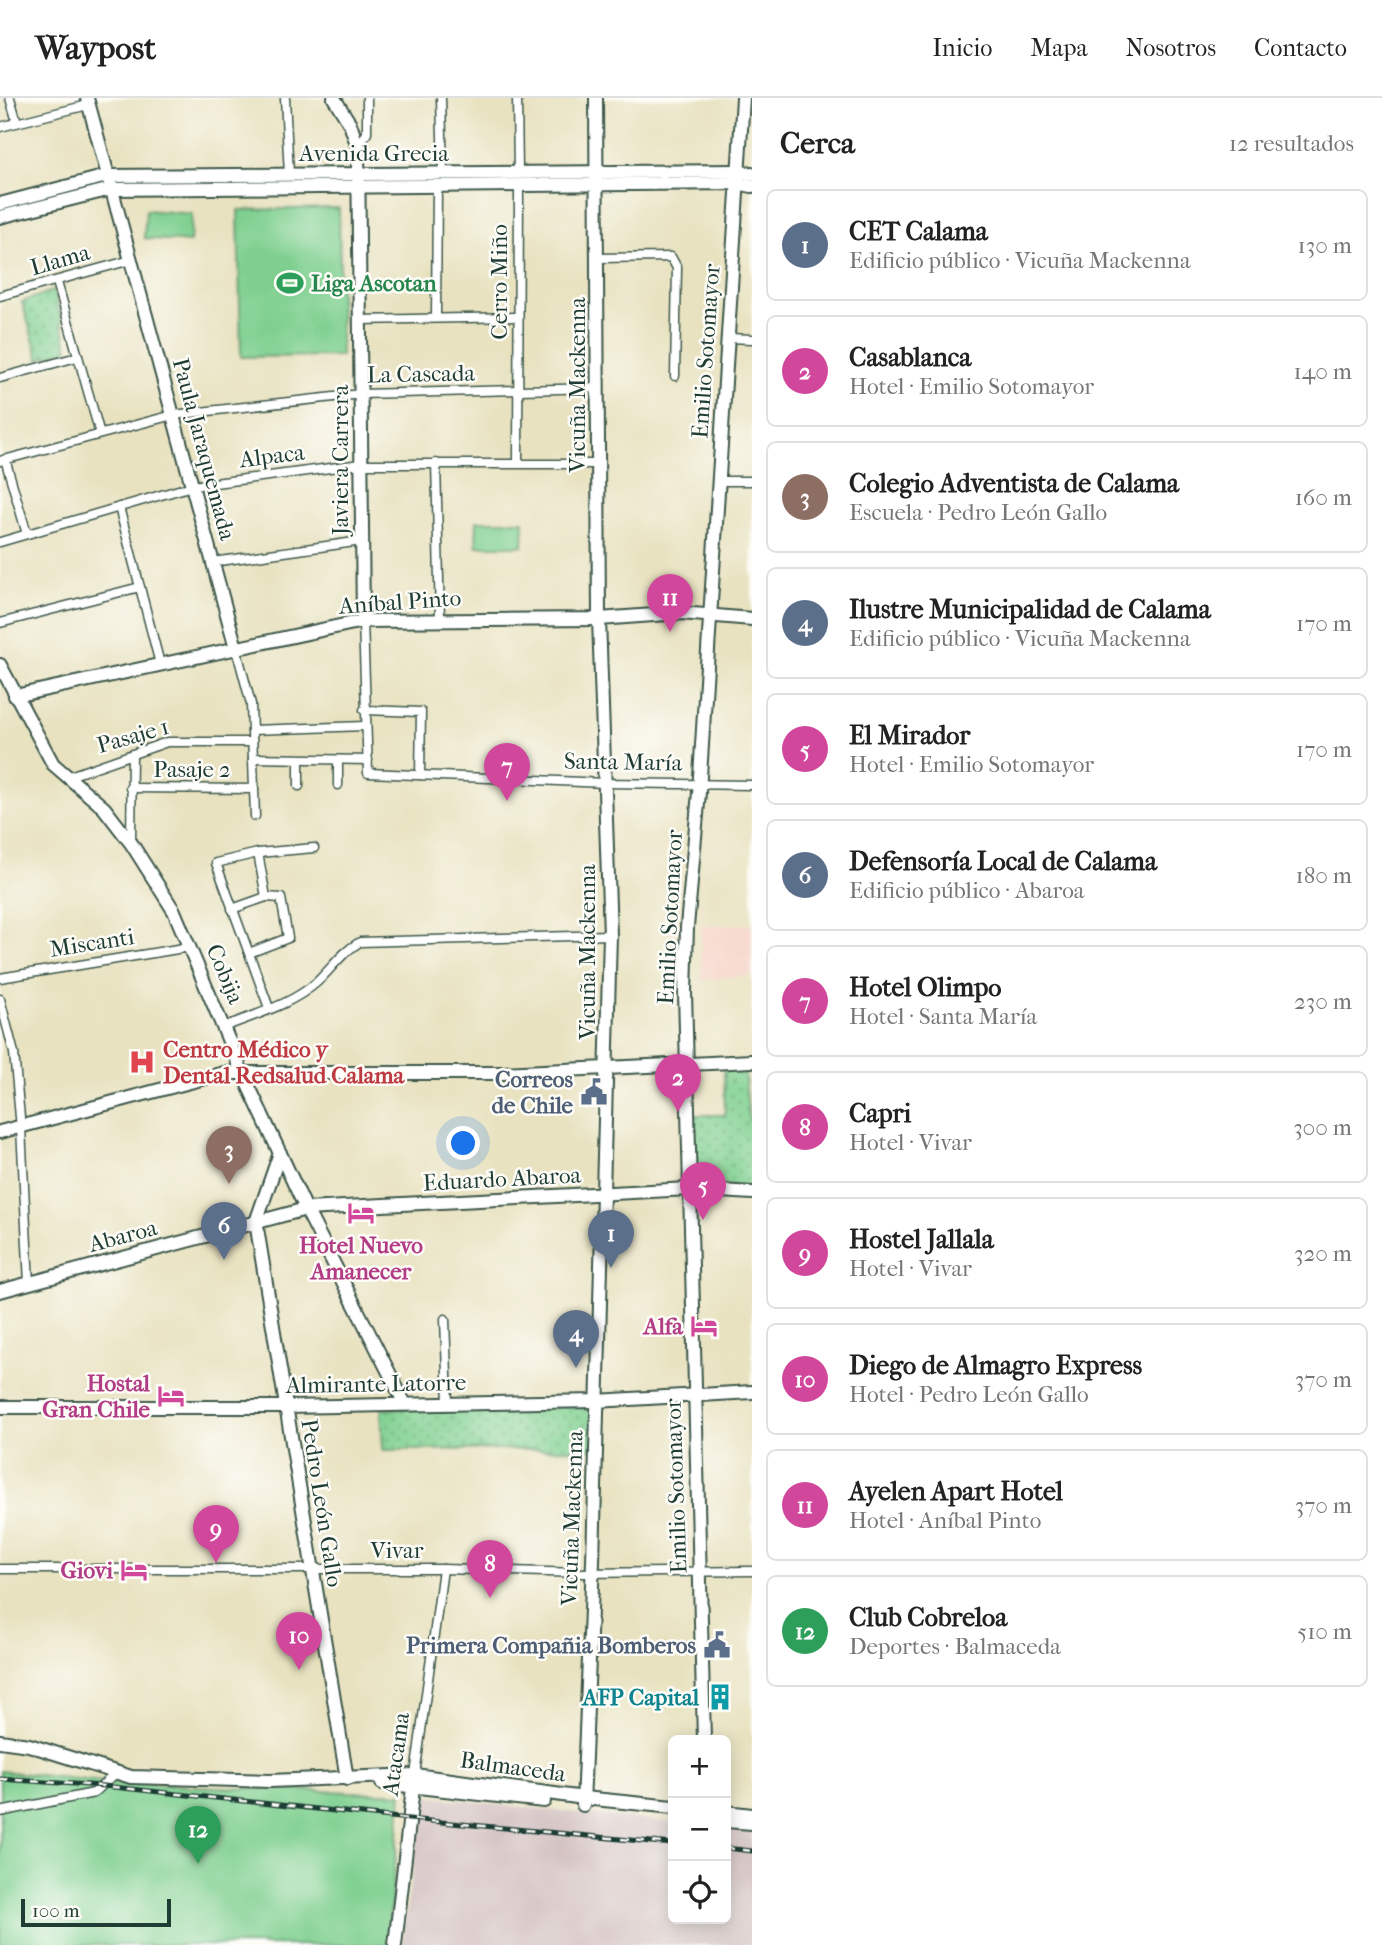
<!DOCTYPE html>
<html lang="es">
<head>
<meta charset="utf-8">
<style>
  :root { --surface:#fff; --page:#f6f6f6; --text:#222; --muted:#767676; --line:#e0e0e0; --accent:#d1495b }
  body { margin:0; font-family:"IM FELL French Canon",serif; background:var(--page); color:var(--text) }
  .controls { position:absolute; right:21px; bottom:21px; display:grid; overflow:hidden; border-radius:10px; box-shadow:0 4px 18px #0003 }
  .controls button { width:63px; height:63px; display:grid; place-items:center; padding:0; border:0; border-bottom:2px solid var(--line); background:var(--surface); color:var(--text); font:35px sans-serif }
  .scale { position:absolute; left:21px; bottom:18px; width:150px; box-sizing:border-box; padding-left:7px; border:4px solid #1f3d34; border-top:0; font-size:19px; line-height:24px; white-space:nowrap; color:#1f3d34; -webkit-text-stroke:5px #fdfcf7; paint-order:stroke }
  .you { position:absolute; left:464px; top:1046px; width:24px; height:24px; margin:-18px; border:5px solid #fff; border-radius:50%; background:#1a73e8; box-shadow:0 0 0 10px #1a73e833 }
  .badge { display:grid; place-items:center; width:46px; height:46px; border-radius:50%; background:var(--accent); color:#fff; font-size:23px; font-weight:700 }
  .pin { position:absolute; translate:-50% -58px; filter:drop-shadow(0 2px 4px #0008) }
  .pin::after { content:''; position:absolute; top:37px; width:24px; height:21px; background:inherit; clip-path:polygon(0 0,100% 0,50% 100%) }
  .list { margin:0; padding:0; list-style:none }
  h2 { display:flex; justify-content:space-between; align-items:center; height:91px; margin:0; padding:0 28px; font-size:30px }
  h2 small { font-size:23px; font-weight:400; color:var(--muted) }
  .list li { display:grid; grid-template-columns:46px 1fr auto; gap:21px; align-items:center; box-sizing:border-box; height:112px; margin:0 14px 14px; padding:0 14px; border:2px solid var(--line); border-radius:10px }
  .list b { display:block; font-size:26px; white-space:nowrap }
  .list p { margin:0; font-size:23px; white-space:nowrap; color:var(--muted) }
  .list em { font-size:23px; font-style:normal; color:var(--muted) }
  .icon { flex:none; width:38px; height:38px; fill:none; stroke:currentColor; stroke-width:2; stroke-linecap:round; stroke-linejoin:round }
  .map { position:relative; flex:none; width:752px; height:1847px; overflow:hidden }
  header { display:flex; align-items:center; gap:42px; box-sizing:border-box; height:98px; padding:0 35px; background:var(--surface); border-bottom:2px solid var(--line) }
  header strong { font-size:33px }
  nav { display:flex; gap:38px; margin-inline-start:auto; font-size:24px }
  main { display:flex }
  aside { flex:1; background:var(--surface) }
  .map>svg:first-child { display:block }
  .built { fill:#f6d2c5 }
  .railway { fill:#d1bfbf }
  .grass { fill:#7fd090; stroke:#4f8662; stroke-width:2 }
  .park { fill:url(#park-dots); stroke:#4f8662; stroke-width:2 }
  .lines { fill:none; stroke-linecap:round; stroke-linejoin:round }
  .street-casing { stroke:#3d5649; stroke-width:11 }
  .secondary-casing { stroke:#3d5649; stroke-width:16 }
  .primary-casing { stroke:#3d5649; stroke-width:16 }
  .street { stroke:#fff; stroke-width:8 }
  .secondary { stroke:#fff; stroke-width:12 }
  .primary { stroke:#fff; stroke-width:12 }
  .rail-casing { stroke:#1f3d34; stroke-width:5 }
  .rail { stroke:#fdfcf7; stroke-width:2.5; stroke-dasharray:8; stroke-linecap:butt }
  .labels { text-anchor:middle; dominant-baseline:central; stroke-width:5; stroke-linejoin:round; paint-order:stroke }
  .street-label { font-size:23px; fill:#1f3d34; stroke:#fdfcf7 }
  .leisure-label { font-size:23px; font-weight:bold; fill:#27864d; stroke:#fdfcf7; text-anchor:start }
  .health-label { font-size:23px; font-weight:bold; fill:#be3a42; stroke:#fdfcf7; text-anchor:start }
  .service-label { font-size:23px; font-weight:bold; fill:#4e5e75; stroke:#fdfcf7; text-anchor:end }
  .hotel-label { font-size:23px; font-weight:bold; fill:#b23c85; stroke:#fdfcf7; text-anchor:end }
  .culture-label { font-size:23px; font-weight:bold; fill:#0d838f; stroke:#fdfcf7; text-anchor:end }
</style>
</head>
<body>
<header>
<strong>Waypost</strong>
<nav><a>Inicio</a><a>Mapa</a><a>Nosotros</a><a>Contacto</a></nav>
</header>
<main>
<div class="map">
<svg width="752" height="1847" viewBox="0 0 752 1847">
  <defs>
    <pattern id="park-dots" width="8" height="8" patternUnits="userSpaceOnUse" patternTransform="scale(1.75)"><rect width="8" height="8" fill="#7fd090"/><path d="M2 2h.1M6 6h.1" fill="none" stroke="#67aa76" stroke-width="1.8" stroke-linecap="round"/></pattern>
  </defs>
  <rect width="100%" height="100%" fill="#fdfcf7"/>
  <filter id="ink" filterUnits="userSpaceOnUse"><feTurbulence type="fractalNoise" baseFrequency=".0143" numOctaves="2"/><feDisplacementMap in="SourceGraphic" scale="14" xChannelSelector="R" yChannelSelector="G"/><feConvolveMatrix kernelMatrix="1 2 1 2 8 2 1 2 1" color-interpolation-filters="sRGB"/></filter>
  <filter id="wash" filterUnits="userSpaceOnUse"><feTurbulence type="fractalNoise" baseFrequency=".00686" numOctaves="4" result="noise"/><feDisplacementMap in="SourceGraphic" scale="28" xChannelSelector="R" yChannelSelector="G"/><feGaussianBlur stdDeviation="1.57" result="paint"/><feColorMatrix in="noise" values="0 0 0 0 0 0 0 0 0 0 0 0 0 0 0 0 0 1.4 0 .05"/><feComposite in="paint" operator="in"/></filter>
  <g filter="url(#wash)">
    <rect width="100%" height="100%" fill="#e8e2c0"/>
    <!-- built -->
    <polygon class="built" points="701,827 752,827 752,877 701,882"/>
    <!-- railway -->
    <polygon class="railway" points="423,1698 673,1725 673,1821 726,1821 726,1730 752,1733 752,1847 405,1847 402,1845"/>
    <!-- grass -->
    <g class="grass">
      <polygon points="339,110 341,258 241,259 238,112"/>
      <polygon points="146,112 192,116 190,144 144,140"/>
      <polygon points="477,423 524,423 523,448 476,448"/>
      <polygon points="0,1673 114,1685 402,1696 387,1847 0,1847"/>
    </g>
    <!-- park -->
    <g class="park">
      <polygon points="54,192 68,252 39,261 22,204"/>
      <polygon points="744,970 749,1022 752,1022 752,1089 698,1087 694,1079 693,1017 725,1017 724,972"/>
      <polygon points="593,1307 592,1351 383,1352 381,1311"/>
    </g>
  </g>
  <g filter="url(#ink)">
    <g class="lines">
      <!-- street casing -->
      <g class="street-casing">
        <g id="street">
          <polyline points="10,0 17,24"/>
          <polyline points="285,0 289,77"/>
          <polyline points="441,0 443,76"/>
          <polyline points="517,0 518,75"/>
          <polyline points="0,29 88,7"/>
          <polyline points="358,49 367,35 367,0"/>
          <polyline points="598,160 671,159 677,170 675,278"/>
          <polyline points="57,184 100,336"/>
          <polyline points="0,198 131,162"/>
          <polyline points="436,220 437,88"/>
          <polyline points="359,222 518,219"/>
          <polyline points="728,240 752,241"/>
          <polyline points="0,280 77,259"/>
          <polyline points="5,361 27,436"/>
          <polyline points="0,363 173,317 361,296 598,290"/>
          <polyline points="436,365 440,520"/>
          <polyline points="518,365 519,87"/>
          <polyline points="719,383 752,383"/>
          <polyline points="119,409 160,566"/>
          <polyline points="0,444 192,388 361,366 598,366"/>
          <polyline points="213,464 362,443"/>
          <polyline points="363,523 368,675 605,685 752,687"/>
          <polyline points="0,525 140,489"/>
          <polyline points="236,550 251,606 255,718"/>
          <polyline points="364,612 421,614 420,677"/>
          <polyline points="252,632 365,628"/>
          <polyline points="253,660 368,662"/>
          <polyline points="299,662 299,688"/>
          <polyline points="67,679 167,644 252,644"/>
          <polyline points="338,687 338,662"/>
          <polyline points="130,690 254,691"/>
          <polyline points="131,744 132,656"/>
          <polyline points="232,811 266,799"/>
          <polyline points="249,855 288,840 281,800 266,799 258,755"/>
          <polyline points="0,880 190,849"/>
          <polyline points="0,901 14,955 21,1030 29,1186"/>
          <polyline points="269,910 216,765 258,755 314,750"/>
          <path d="M224 929C256 916 291 907 317 884 332 870 342 854 360 844L610 837"/>
          <polyline points="445,1221 448,1304"/>
          <polyline points="0,1471 443,1471 583,1475 752,1473"/>
          <polyline points="415,1677 443,1471"/>
          <polyline points="0,1714 94,1695 117,1674"/>
        </g>
      </g>
      <!-- secondary casing -->
      <g class="secondary-casing">
        <g id="secondary">
          <polyline points="87,0 236,550"/>
          <polyline points="334,0 350,26 358,49 363,523"/>
          <polyline points="0,106 107,78 738,73 752,76"/>
          <polyline points="0,119 111,91 737,85 752,88"/>
          <polyline points="0,567 53,666 104,710 131,745 174,813 242,974 306,1111 405,1306"/>
          <polyline points="15,598 363,523 599,521 681,515 752,521"/>
          <polyline points="280,1055 256,1124 347,1681"/>
          <polyline points="0,1193 306,1111 689,1091 752,1095"/>
          <polyline points="704,1642 685,894 687,829 699,694 743,0"/>
          <polyline points="583,1707 593,1463 610,837 599,521 596,0"/>
        </g>
      </g>
      <!-- primary casing -->
      <g class="primary-casing">
        <g id="primary">
          <polyline points="0,1034 224,975 502,975 752,963"/>
          <polyline points="0,1309 286,1309 596,1303 752,1294"/>
          <polyline points="0,1643 29,1647 131,1679 270,1683 415,1677 584,1700 673,1709"/>
          <polyline points="382,1685 544,1703"/>
          <polyline points="726,1714 752,1717"/>
          <polyline points="726,1723 752,1725"/>
          <polyline points="395,1847 414,1681"/>
        </g>
      </g>
      <!-- street -->
      <use href="#street" class="street"/>
      <!-- secondary -->
      <use href="#secondary" class="secondary"/>
      <!-- primary -->
      <use href="#primary" class="primary"/>
      <!-- rail casing -->
      <g class="rail-casing">
        <g id="rail">
          <polyline points="0,1681 104,1688 409,1721 673,1746"/>
          <polyline points="726,1750 752,1753"/>
        </g>
      </g>
      <!-- rail -->
      <use href="#rail" class="rail"/>
    </g>
  </g>
  <!-- icons -->
  <defs>
    <g id="stadium-bare" transform="scale(2.1)"><path d="M0-5a6.5 5 0 1 0 0 10a6.5 5 0 1 0 0-10ZM-3.5-1.8h7v3.6h-7Z" fill="#2e9e5b" stroke="#fdfcf7" stroke-width="2.5" paint-order="stroke"/></g>
    <g id="hospital-bare" transform="scale(2.1)"><path d="M-5-5h3v3.5h4V-5h3V5h-3V1.5h-4V5h-3Z" fill="#e0444e" stroke="#fdfcf7" stroke-width="2.5" paint-order="stroke"/></g>
    <g id="civic-bare" transform="scale(2.1)"><path d="M-.6-6.5H3V-4.5H.6V-3L4-1V1h2V6H-6V1h2V-1L-.6-3ZM-1.2 2.5V6h2.4V2.5Z" fill="#5c6f8a" stroke="#fdfcf7" stroke-width="2.5" paint-order="stroke"/></g>
    <g id="hotel-bare" transform="scale(2.1)"><path d="M-6-4.5h1.5V1H6V5H4.5V3h-9V5H-6ZM-4 0a1.8 1.8 0 1 1 3.6 0ZM.5 0V-2.5h3Q6-2.5 6 0Z" fill="#d1479c" stroke="#fdfcf7" stroke-width="2.5" paint-order="stroke"/></g>
    <g id="building-bare" transform="scale(2.1)"><path d="M-4-6H4V6H1V3H-1V6H-4ZM-2.5-4.3h1.7v1.8h-1.7ZM.8-4.3h1.7v1.8H.8ZM-2.5-1h1.7V.8h-1.7ZM.8-1h1.7V.8H.8Z" fill="#0f9aa8" stroke="#fdfcf7" stroke-width="2.5" paint-order="stroke"/></g>
  </defs>
  <g fill-rule="evenodd">
    <use href="#stadium-bare" x="290" y="185"/>
    <use href="#hospital-bare" x="142" y="964"/>
    <use href="#civic-bare" x="594" y="994"/>
    <use href="#hotel-bare" x="361" y="1115"/>
    <use href="#hotel-bare" x="704" y="1228"/>
    <use href="#hotel-bare" x="171" y="1298"/>
    <use href="#hotel-bare" x="134" y="1472"/>
    <use href="#civic-bare" x="717" y="1547"/>
    <use href="#building-bare" x="720" y="1599"/>
  </g>
  <g class="labels">
    <!-- street labels -->
    <g class="street-label">
      <text x="374" y="55">Avenida Grecia</text>
      <text transform="translate(60 162) rotate(-16)">Llama</text>
      <text transform="translate(499 184) rotate(-90)">Cerro Miño</text>
      <text transform="translate(706 253) rotate(-86)">Emilio Sotomayor</text>
      <text transform="translate(421 276) rotate(-1)">La Cascada</text>
      <text transform="translate(577 287) rotate(-90)">Vicuña Mackenna</text>
      <text transform="translate(204 351) rotate(75)">Paula Jaraquemada</text>
      <text transform="translate(272 358) rotate(-7)">Alpaca</text>
      <text transform="translate(340 362) rotate(-90)">Javiera Carrera</text>
      <text transform="translate(400 504) rotate(-4)">Aníbal Pinto</text>
      <text transform="translate(133 638) rotate(-16)">Pasaje 1</text>
      <text transform="translate(623 664) rotate(1)">Santa María</text>
      <text x="192" y="671">Pasaje 2</text>
      <text transform="translate(670 819) rotate(-87)">Emilio Sotomayor</text>
      <text transform="translate(92 845) rotate(-9)">Miscanti</text>
      <text transform="translate(587 854) rotate(-90)">Vicuña Mackenna</text>
      <text transform="translate(225 876) rotate(67)">Cobija</text>
      <text transform="translate(502 1081) rotate(-3)">Eduardo Abaroa</text>
      <text transform="translate(123 1138) rotate(-15)">Abaroa</text>
      <text transform="translate(376 1286) rotate(-1)">Almirante Latorre</text>
      <text transform="translate(676 1388) rotate(-92)">Emilio Sotomayor</text>
      <text transform="translate(322 1405) rotate(81)">Pedro León Gallo</text>
      <text transform="translate(572 1420) rotate(-88)">Vicuña Mackenna</text>
      <text x="397" y="1452">Vivar</text>
      <text transform="translate(396 1656) rotate(-82)">Atacama</text>
      <text transform="translate(513 1669) rotate(8)">Balmaceda</text>
    </g>
    <!-- leisure labels -->
    <g class="leisure-label">
      <text x="311" y="185">Liga Ascotan</text>
    </g>
    <!-- health labels -->
    <g class="health-label">
      <text x="163" y="951">Centro Médico y<tspan x="163" dy="26">Dental Redsalud Calama</tspan></text>
    </g>
    <!-- service labels -->
    <g class="service-label">
      <text x="573" y="981">Correos<tspan x="573" dy="26">de Chile</tspan></text>
      <text x="696" y="1547">Primera Compañia Bomberos</text>
    </g>
    <!-- hotel labels -->
    <g class="hotel-label">
      <text x="361" y="1147" text-anchor="middle">Hotel Nuevo<tspan x="361" dy="26">Amanecer</tspan></text>
      <text x="683" y="1228">Alfa</text>
      <text x="150" y="1285">Hostal<tspan x="150" dy="26">Gran Chile</tspan></text>
      <text x="113" y="1472">Giovi</text>
    </g>
    <!-- culture labels -->
    <g class="culture-label">
      <text x="699" y="1599">AFP Capital</text>
    </g>
  </g>
</svg>
<div class="controls">
<button>+</button>
<button>−</button>
<button><svg class="icon" aria-label="locate" viewBox="0 0 24 24"><circle cx="12" cy="12" r="6"/><path d="M12 2v4M12 18v4M2 12h4M18 12h4"/></svg></button>
</div>
<div class="scale">100 m</div>
<div class="you"></div>
<div class="pin badge" style="left:611px;top:1170px;background:#5c6f8a">1</div>
<div class="pin badge" style="left:678px;top:1014px;background:#d1479c">2</div>
<div class="pin badge" style="left:229px;top:1086px;background:#8d6e63">3</div>
<div class="pin badge" style="left:576px;top:1270px;background:#5c6f8a">4</div>
<div class="pin badge" style="left:703px;top:1122px;background:#d1479c">5</div>
<div class="pin badge" style="left:224px;top:1162px;background:#5c6f8a">6</div>
<div class="pin badge" style="left:507px;top:703px;background:#d1479c">7</div>
<div class="pin badge" style="left:490px;top:1500px;background:#d1479c">8</div>
<div class="pin badge" style="left:216px;top:1465px;background:#d1479c">9</div>
<div class="pin badge" style="left:299px;top:1572px;background:#d1479c">10</div>
<div class="pin badge" style="left:670px;top:534px;background:#d1479c">11</div>
<div class="pin badge" style="left:198px;top:1766px;background:#2e9e5b">12</div>
</div>
<aside>
<h2>Cerca<small>12 resultados</small></h2>
<ul class="list">
<li><span class="badge" style="background:#5c6f8a">1</span><div><b>CET Calama</b><p>Edificio público · Vicuña Mackenna</p></div><em>130 m</em></li>
<li><span class="badge" style="background:#d1479c">2</span><div><b>Casablanca</b><p>Hotel · Emilio Sotomayor</p></div><em>140 m</em></li>
<li><span class="badge" style="background:#8d6e63">3</span><div><b>Colegio Adventista de Calama</b><p>Escuela · Pedro León Gallo</p></div><em>160 m</em></li>
<li><span class="badge" style="background:#5c6f8a">4</span><div><b>Ilustre Municipalidad de Calama</b><p>Edificio público · Vicuña Mackenna</p></div><em>170 m</em></li>
<li><span class="badge" style="background:#d1479c">5</span><div><b>El Mirador</b><p>Hotel · Emilio Sotomayor</p></div><em>170 m</em></li>
<li><span class="badge" style="background:#5c6f8a">6</span><div><b>Defensoría Local de Calama</b><p>Edificio público · Abaroa</p></div><em>180 m</em></li>
<li><span class="badge" style="background:#d1479c">7</span><div><b>Hotel Olimpo</b><p>Hotel · Santa María</p></div><em>230 m</em></li>
<li><span class="badge" style="background:#d1479c">8</span><div><b>Capri</b><p>Hotel · Vivar</p></div><em>300 m</em></li>
<li><span class="badge" style="background:#d1479c">9</span><div><b>Hostel Jallala</b><p>Hotel · Vivar</p></div><em>320 m</em></li>
<li><span class="badge" style="background:#d1479c">10</span><div><b>Diego de Almagro Express</b><p>Hotel · Pedro León Gallo</p></div><em>370 m</em></li>
<li><span class="badge" style="background:#d1479c">11</span><div><b>Ayelen Apart Hotel</b><p>Hotel · Aníbal Pinto</p></div><em>370 m</em></li>
<li><span class="badge" style="background:#2e9e5b">12</span><div><b>Club Cobreloa</b><p>Deportes · Balmaceda</p></div><em>510 m</em></li>
</ul>
</aside>
</main>
</body>
</html>
